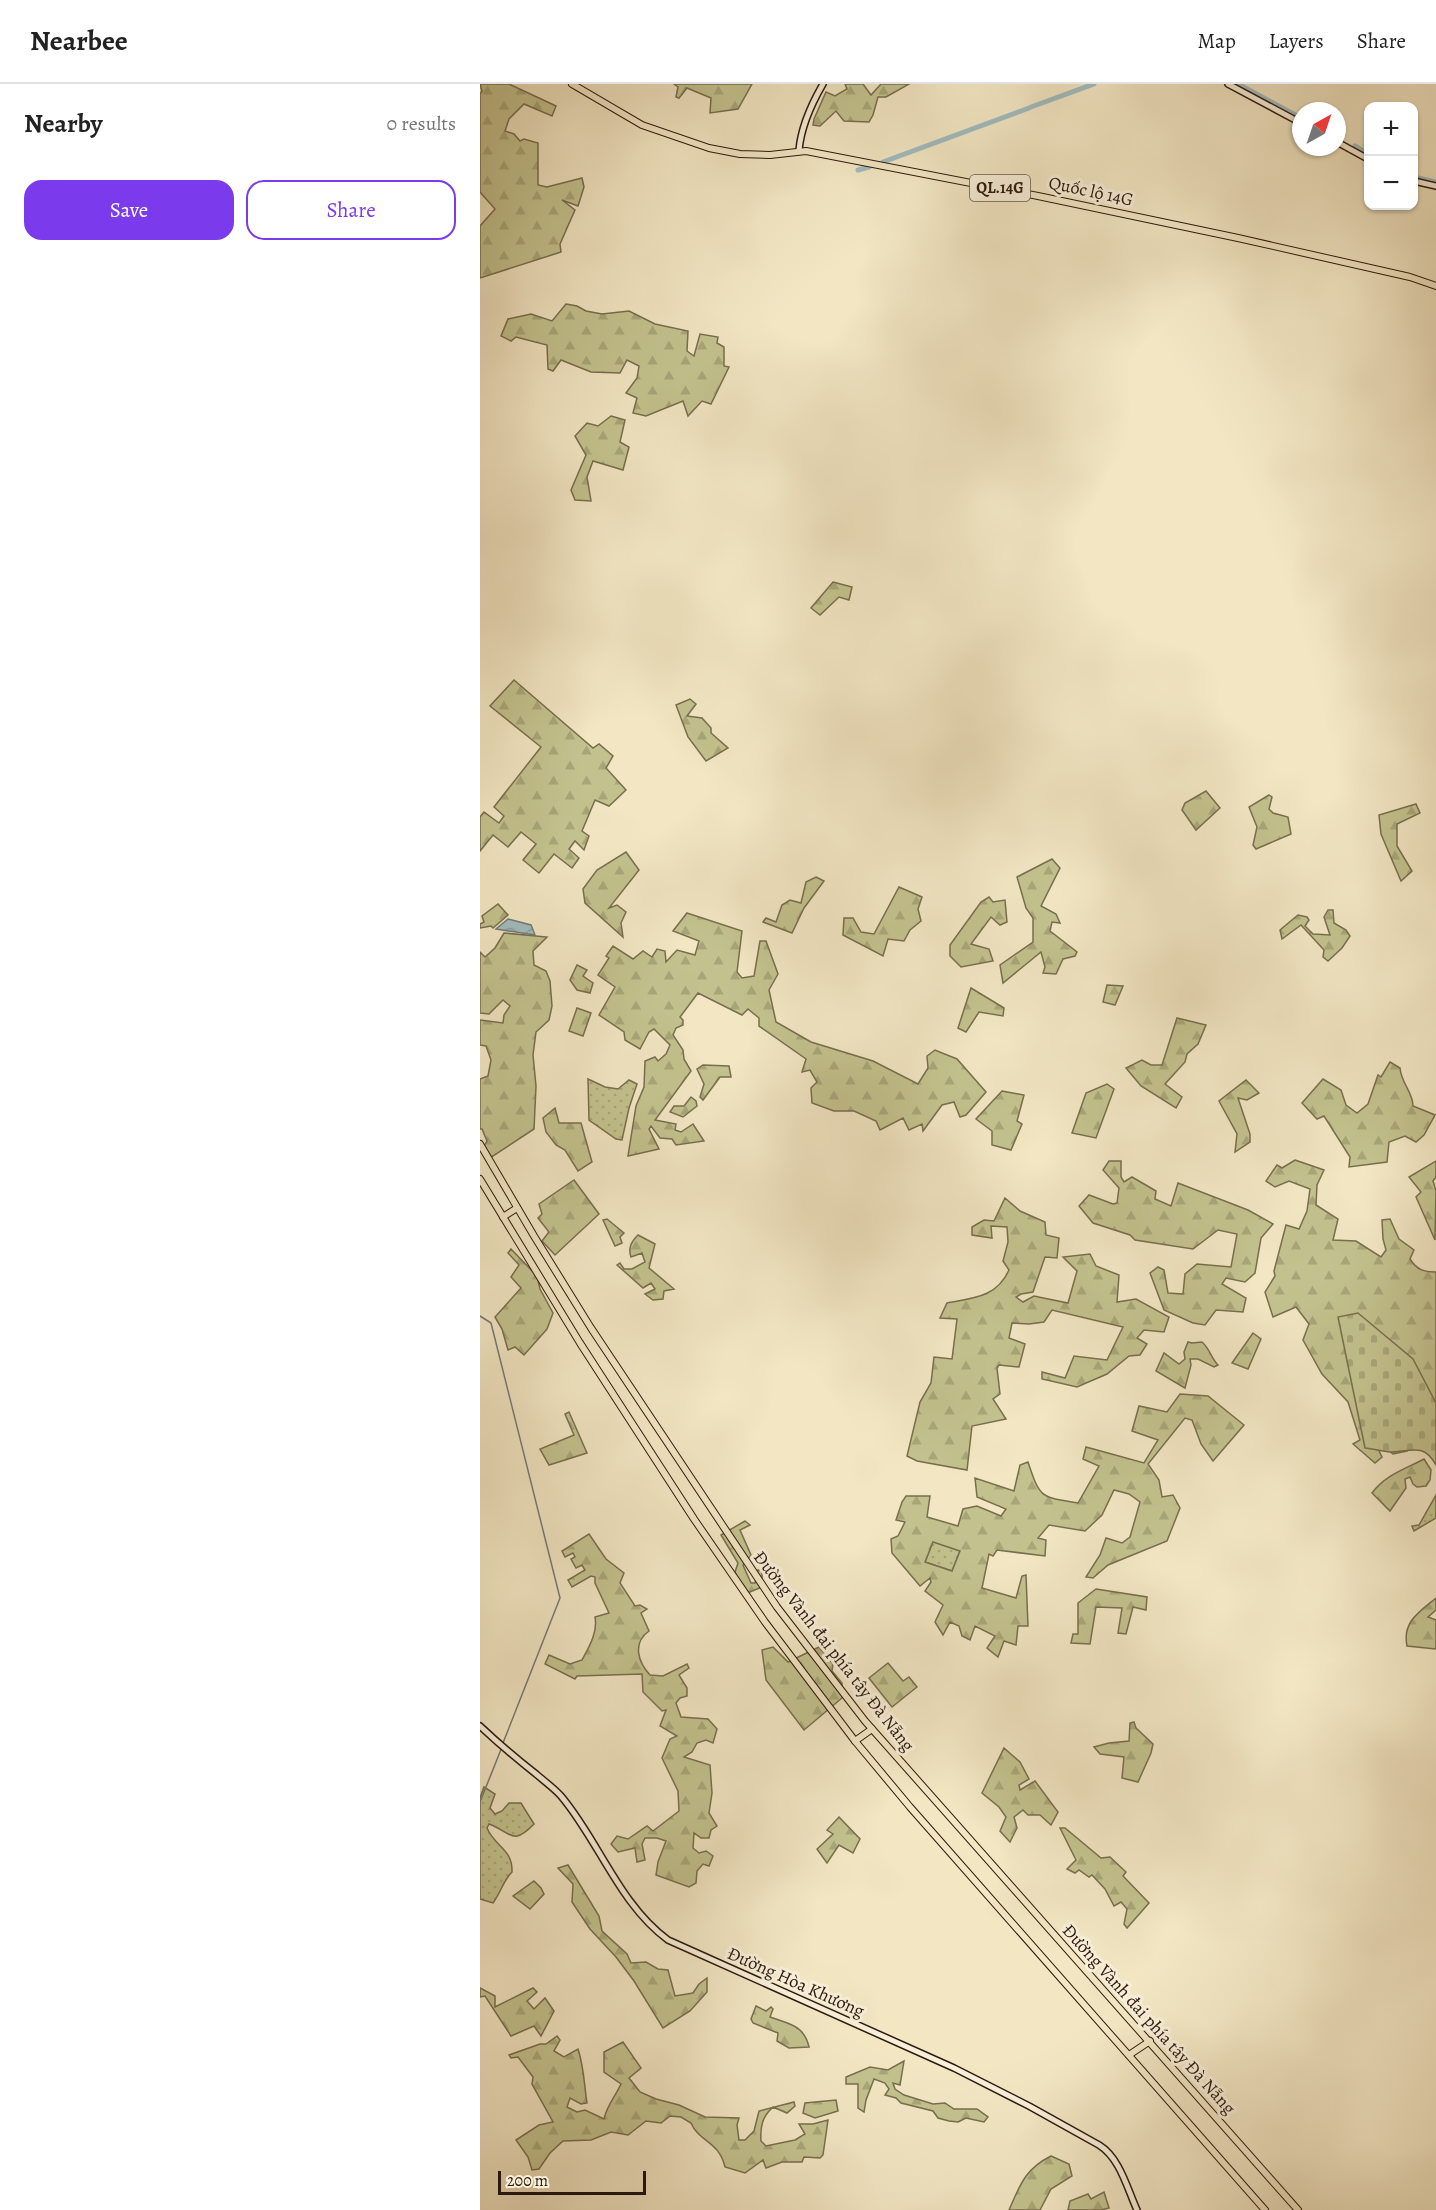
<!DOCTYPE html>
<html lang="en">
<head>
<meta charset="utf-8">
<style>
  :root { --surface:#fff; --page:#f6f6f6; --text:#222; --muted:#767676; --line:#e0e0e0; --accent:#7c3aed }
  body { margin:0; font-family:Alegreya,serif; background:var(--page); color:var(--text) }
  .controls { position:absolute; right:18px; top:18px; display:grid; overflow:hidden; border-radius:12px; box-shadow:0 2px 4px #0004 }
  .controls button { width:54px; height:54px; display:grid; place-items:center; padding:0; border:0; border-bottom:2px solid var(--line); background:var(--surface); color:var(--text); font:30px sans-serif }
  .compass { position:absolute; left:812px; top:18px; width:54px; height:54px; border-radius:50%; background:var(--surface); box-shadow:0 2px 4px #0004; rotate:40deg }
  .scale { position:absolute; left:18px; bottom:15px; width:148px; box-sizing:border-box; padding-left:6px; border:3px solid #2d190e; border-top:0; font-size:16px; line-height:21px; white-space:nowrap; color:#2d190e; -webkit-text-stroke:4px #f7efd8; paint-order:stroke }
  .list { margin:0; padding:0; list-style:none }
  h2 { display:flex; justify-content:space-between; align-items:center; height:78px; margin:0; padding:0 24px; font-size:26px }
  h2 small { font-size:20px; font-weight:400; color:var(--muted) }
  .actions { display:flex; gap:12px; padding:18px 24px }
  .actions a { flex:1; padding:14px 0; border:2px solid var(--accent); border-radius:18px; text-align:center; font-size:21px; color:var(--accent) }
  .actions .main { background:var(--accent); color:#fff }
  .map { position:relative; flex:none; width:956px; height:2126px; overflow:hidden }
  header { display:flex; align-items:center; gap:36px; box-sizing:border-box; height:84px; padding:0 30px; background:var(--surface); border-bottom:2px solid var(--line) }
  header strong { font-size:28px }
  nav { display:flex; gap:33px; margin-inline-start:auto; font-size:21px }
  main { display:flex }
  aside { flex:1; background:var(--surface) }
  .map>svg:first-child { display:block }
  .grass { fill:url(#grass-dots); stroke:#786e4e; stroke-width:1.5 }
  .forest { fill:url(#forest-firs); stroke:#786e4e; stroke-width:1.5; fill-rule:evenodd }
  .cemetery { fill:url(#cemetery-stones); stroke:#786e4e; stroke-width:1.5 }
  .water { fill:url(#water-waves); stroke:#737b78; stroke-width:1.5 }
  .lines { fill:none; stroke-linecap:round; stroke-linejoin:round }
  .stream { stroke:#737b78; stroke-width:1.5 }
  .canal { stroke:#a1bcbf; stroke-width:5 }
  .secondary-casing { stroke:#2d190e; stroke-width:8 }
  .primary-casing { stroke:#2d190e; stroke-width:8 }
  .secondary { stroke:#f7efd8; stroke-width:5 }
  .primary { stroke:#f2e6c3; stroke-width:6 }
  .labels { text-anchor:middle; dominant-baseline:central; stroke-width:6; stroke-linejoin:round; paint-order:stroke }
  .shield { fill:#f7efd8; stroke:#6a594b; stroke-width:1.5 }
  .shield-label { font-size:16px; font-weight:bold; fill:#2d190e }
  .street-label { font-size:18px; fill:#2d190e; stroke:#f7efd8 }
</style>
</head>
<body>
<header>
<strong>Nearbee</strong>
<nav><a>Map</a><a>Layers</a><a>Share</a></nav>
</header>
<main>
<aside>
<h2>Nearby<small>0 results</small></h2>
<ul class="list">
</ul>
<div class="actions"><a class="main">Save</a><a>Share</a></div>
</aside>
<div class="map">
<svg width="956" height="2126" viewBox="0 0 956 2126">
  <defs>
    <pattern id="grass-dots" width="8" height="8" patternUnits="userSpaceOnUse" patternTransform="scale(1.5)"><rect width="8" height="8" fill="#c3c28e"/><path d="M2 2h.1M6 6h.1" fill="none" stroke="#a8a679" stroke-width="1.8" stroke-linecap="round"/></pattern>
    <pattern id="forest-firs" width="22" height="20" patternUnits="userSpaceOnUse" patternTransform="scale(1.5)"><rect width="22" height="20" fill="#c3c28e"/><path d="M5 1l3.5 6h-7zM16 11l3.5 6h-7z" fill="#a8a679"/></pattern>
    <pattern id="cemetery-stones" width="16" height="16" patternUnits="userSpaceOnUse" patternTransform="scale(1.5)"><rect width="16" height="16" fill="#c3c28e"/><path d="M2 7V4a2 2 0 0 1 4 0v3zM10 15v-3a2 2 0 0 1 4 0v3z" fill="#a8a679"/></pattern>
    <pattern id="water-waves" width="16" height="10" patternUnits="userSpaceOnUse" patternTransform="scale(1.5)"><rect width="16" height="10" fill="#a1bcbf"/><path d="M0 5q4-4 8 0t8 0" fill="none" stroke="#8ba1a3"/></pattern>
  </defs>
  <rect width="100%" height="100%" fill="#f2e6c3"/>
  <filter id="stains"><feTurbulence type="fractalNoise" baseFrequency=".00333" numOctaves="4"/><feColorMatrix values="0 0 0 0 .2 0 0 0 0 .09 0 0 0 0 .02 0 0 0 .5 -.17"/></filter>
  <radialGradient id="worn" r=".72"><stop offset=".6" stop-color="#630" stop-opacity="0"/><stop offset="1" stop-color="#630" stop-opacity=".3"/></radialGradient>
  <!-- grass -->
  <g class="grass">
    <polygon points="108,995 125,1003 138,1005 149,996 157,1000 149,1024 142,1056 136,1055 109,1036"/>
    <polygon points="956,1411 956,1434 934,1447 932,1442 939,1441"/>
    <polygon points="453,1457 480,1467 472,1487 445,1478"/>
    <path d="M4 1703 15 1710 10 1724 15 1730 22 1727 29 1719H41L54 1740C32 1763 31 1748 9 1740L7 1744C15 1763 33 1765 32 1788 23 1797 21 1808 13 1819L0 1815V1714Z"/>
  </g>
  <!-- forest -->
  <g class="forest">
    <polygon points="0,0 29,0 76,22 72,32 44,20 29,35 25,47 34,50 40,57 44,55 58,59 58,101 67,103 102,94 104,103 98,122 82,116 95,126 80,160 81,168 0,194 0,142 15,125 0,108 0,10 2,7"/>
    <polygon points="194,0 272,0 258,25 230,29 231,14 207,4 199,14 196,13 198,3"/>
    <polygon points="365,0 383,0 391,11 401,0 429,0 406,13 398,13 393,31 389,38 364,37 356,27 340,42 333,41 334,35 346,8 355,12 367,5"/>
    <polygon points="86,220 97,222 106,227 122,230 149,227 175,240 208,247 207,267 214,272 220,250 238,253 237,259 244,263 244,282 249,283 231,320 222,317 208,332 203,317 166,332 153,329 157,314 146,309 157,294 159,282 147,276 140,289 111,288 81,276 73,287 68,285 67,261 36,253 31,257 21,252 28,235 51,230 72,237"/>
    <polygon points="131,332 145,336 140,358 149,363 143,386 113,377 107,393 111,417 95,416 91,406 106,371 95,352 107,339 118,342"/>
    <polygon points="353,498 372,503 369,516 359,513 340,531 331,524"/>
    <polygon points="34,596 113,664 119,660 133,672 126,684 146,706 129,722 115,716 102,747 109,752 104,766 95,757 89,765 99,774 92,784 74,770 59,789 43,776 56,760 41,748 28,763 13,751 0,767 0,733 4,728 19,739 24,732 14,723 61,663 10,622"/>
    <polygon points="210,615 216,620 207,632 222,634 231,644 231,649 248,664 226,677 208,653 196,621"/>
    <polygon points="726,707 740,724 716,746 702,726 705,719"/>
    <polygon points="789,711 792,713 789,725 793,729 808,733 811,750 776,765 773,761 777,743 769,723"/>
    <polygon points="936,720 940,729 917,740 917,762 932,787 921,797 901,750 899,731"/>
    <polygon points="146,768 159,786 129,824 137,821 146,828 141,839 143,853 105,819 103,805 117,786"/>
    <polygon points="572,775 580,784 561,822 576,830 580,839 572,838 570,847 597,868 595,872 583,875 576,890 563,889 565,883 561,868 523,899 520,881 553,858 553,834 546,824 537,793"/>
    <polygon points="336,793 344,797 324,824 312,849 283,838 286,834 296,838 302,821 310,816 321,819 326,798"/>
    <polygon points="419,803 442,813 438,825 441,837 430,846 424,857 408,855 403,872 363,851 364,834 373,834 381,848 394,850"/>
    <polygon points="509,813 513,818 525,816 527,838 520,841 511,833 491,860 509,865 513,877 481,883 470,872 470,861 501,818"/>
    <polygon points="18,820 28,831 13,844 11,842 0,844 0,840 4,838 2,832"/>
    <polygon points="848,826 853,826 854,839 866,846 870,852 862,864 848,877 843,873 844,866 821,841 802,855 800,846 818,831 827,833 829,836 825,842 833,850 850,851 844,833"/>
    <polygon points="207,829 262,847 257,888 262,894 274,892 280,857 286,857 298,890 289,906 296,938 331,958 393,977 438,1000 448,984 447,972 455,966 477,975 506,1008 486,1031 480,1033 474,1018 462,1021 443,1047 442,1040 429,1046 423,1034 400,1046 396,1037 374,1027 354,1027 332,1019 331,1004 337,998 330,986 322,988 326,975 279,942 279,934 268,925 262,931 218,909 200,933 203,936 203,941 196,944 193,951 203,966 204,975 211,987 175,1036 196,1040 195,1046 201,1048 213,1040 224,1057 196,1061 192,1055 180,1054 171,1042 169,1045 179,1065 148,1072 156,1022 164,1003 165,977 175,973 178,977 186,970 190,961 174,945 169,948 160,965 145,956 144,948 119,931 135,903 118,891 129,874 126,872 133,862 153,875 163,867 172,873 177,865 185,867 186,878 197,866 215,871 219,857 193,847"/>
    <polygon points="24,849 67,853 53,867 54,881 66,887 70,897 72,922 69,936 56,948 53,971 56,1002 54,1045 10,1074 3,1064 7,1057 2,1045 0,1045 0,995 8,992 11,976 6,962 0,961 0,936 23,939 24,931 30,922 23,916 9,930 0,929 0,868 5,873 15,864"/>
    <polygon points="97,881 107,886 103,892 113,899 110,909 97,906 90,896"/>
    <polygon points="627,901 643,902 635,921 623,918"/>
    <polygon points="491,904 524,924 523,932 499,928 486,948 478,944"/>
    <polygon points="97,924 111,929 103,952 89,947"/>
    <polygon points="697,934 726,941 718,960 707,970 705,978 685,1000 702,1013 696,1024 661,1002 646,984 662,976 671,981 682,981"/>
    <path d="M910 978 920 984C921 999 933 1008 933 1022L955 1031 944 1051 936 1058 925 1052 909 1058 907 1078 869 1083 870 1073 844 1032 837 1035 822 1019 843 995 861 1006 866 1021 877 1029 888 1020 898 991 901 993Z"/>
    <polygon points="223,981 249,982 251,993 240,993 223,1016 220,1013 224,1000 217,985"/>
    <polygon points="766,996 779,1009 767,1016 758,1014 770,1050 770,1058 755,1068 757,1050 739,1017"/>
    <polygon points="627,1000 634,1005 616,1054 592,1049 606,1009"/>
    <polygon points="522,1007 544,1011 537,1037 542,1040 531,1066 512,1061 512,1047 496,1035"/>
    <polygon points="211,1013 216,1017 217,1022 203,1033 190,1028 194,1022 204,1022"/>
    <polygon points="75,1024 79,1039 101,1039 112,1078 98,1087 85,1066 76,1061 66,1048 63,1034"/>
    <path d="M815 1076 844 1086 837 1101 836 1121 858 1135 853 1156 876 1157 901 1173 906 1166 903 1155 902 1136 910 1135 919 1155 934 1166 930 1175C937 1186 944 1188 956 1188V1352L936 1355 927 1367 913 1370 899 1359 888 1345 902 1373 895 1379 873 1360 880 1356 868 1318 842 1290 823 1256 829 1240 816 1223 793 1233 785 1208 795 1192 794 1187 806 1141 819 1145 827 1127 830 1105 809 1097 795 1103 786 1097 797 1081 802 1084Z"/>
    <polygon points="629,1077 641,1077 641,1093 644,1098 652,1093 676,1107 675,1115 691,1122 698,1099 768,1126 793,1140 781,1154 775,1189 765,1198 746,1194 742,1200 766,1214 763,1228 736,1226 725,1241 713,1239 684,1226 670,1189 678,1183 684,1186 688,1209 703,1210 705,1190 717,1180 751,1183 757,1150 738,1146 713,1165 655,1156 650,1151 613,1139 599,1122 609,1111 633,1120 637,1119 639,1104 623,1086"/>
    <polygon points="956,1077 956,1093 953,1097 956,1107 955,1156 936,1113 941,1108 929,1093"/>
    <polygon points="94,1096 119,1130 75,1171 62,1157 69,1148 58,1134 62,1130 59,1120"/>
    <path d="M525 1114 540 1127 565 1138 566 1151 579 1154 577 1174 565 1173 553 1208 541 1210 536 1213 543 1218 554 1212 588 1219 597 1187 583 1173 610 1170 616 1182 639 1191 637 1218 656 1215 689 1233 684 1248 664 1246 657 1254 667 1260 660 1271 649 1272 627 1290 597 1303 562 1295V1288L585 1294 594 1272 627 1276 643 1243 572 1226 564 1238 549 1240 532 1239 529 1254 545 1260 539 1283 519 1281 517 1284 520 1310 513 1315 526 1335 492 1342 487 1386 437 1377 427 1372 440 1318 451 1299 454 1273 472 1275 477 1235 460 1234 467 1219C494 1214 517 1213 529 1186L523 1177 528 1158 527 1143 511 1142 512 1154 492 1151V1143L504 1136 514 1137Z"/>
    <polygon points="127,1135 144,1149 140,1153 142,1159 135,1162 123,1136"/>
    <path d="M158 1151 175 1160 169 1184 194 1205 184 1207 183 1215 173 1216 165 1210 175 1205 171 1199 163 1204 137 1181 140 1179 144 1185H152L165 1178 162 1169 151 1173C148 1164 151 1158 158 1151Z"/>
    <polygon points="31,1165 57,1192 60,1205 73,1229 67,1245 44,1271 35,1263 28,1266 22,1245 15,1233 41,1204 31,1193 39,1181 28,1169"/>
    <polygon points="773,1249 781,1255 768,1285 752,1279"/>
    <path d="M708 1258 712 1259 722 1258C730 1265 731 1274 738 1281L734 1283 718 1275H710L711 1281 705 1304 676 1287 684 1269 699 1280 705 1275 704 1268Z"/>
    <path d="M700 1310 728 1312 764 1341 733 1377 721 1360 712 1336 705 1334 668 1380 679 1396 682 1413 693 1411 700 1424 687 1457 628 1481 613 1494 606 1493 620 1471 626 1454 642 1459 650 1453 660 1418 649 1410 634 1406 622 1431 605 1447 569 1441 558 1454 566 1456 565 1472 517 1466 513 1472 509 1470 502 1504 536 1514 542 1492 546 1491 548 1542H538L536 1561 524 1557 518 1573 507 1564 515 1552 495 1542 490 1556 482 1552 479 1542 470 1538 463 1551 455 1538 463 1521 445 1507 451 1498 450 1494 440 1502 412 1469 411 1455 418 1452 425 1438 416 1436 422 1418 426 1412H450L447 1433 478 1442 483 1425 497 1422 521 1432 526 1425 497 1413 495 1394 534 1407 540 1381 548 1378C560 1414 560 1413 598 1419L619 1382 603 1375 606 1363 664 1379 678 1356 652 1347 659 1322 687 1328ZM453 1458 480 1467 472 1487 445 1478Z"/>
    <polygon points="89,1328 107,1369 69,1381 60,1365 94,1351 85,1330"/>
    <path d="M944 1375 951 1386 950 1396 946 1402 937 1403 933 1400 930 1393 925 1395 926 1404 910 1427 892 1409C905 1391 925 1385 944 1375Z"/>
    <polygon points="265,1437 270,1441 260,1446 271,1471 263,1481 271,1499 275,1499 278,1486 282,1487 282,1503 265,1510 253,1494 258,1479 241,1451"/>
    <path d="M109 1450 126 1475 144 1489 140 1499 155 1522 160 1521 167 1525 161 1529 169 1547C152 1559 158 1578 170 1591L183 1592 207 1580 209 1584 199 1591 207 1604V1612L200 1614 196 1619 201 1633 228 1635 237 1645 233 1659 226 1656 217 1659 212 1668 204 1673 230 1681 232 1709 229 1729 237 1742 231 1746 229 1754H221L214 1749 213 1764 219 1769 226 1767 233 1772 229 1782 223 1780 217 1787 216 1799 209 1803 176 1791 178 1778 186 1757 177 1754H165L162 1760 165 1776 157 1778 155 1764 138 1768 131 1760 137 1752 148 1755 167 1742 173 1747 199 1727 198 1707 182 1674 190 1655 197 1652 180 1642 186 1626 182 1627 163 1608 162 1590 97 1592 95 1595 65 1580 69 1571 90 1580 102 1576C109 1563 118 1548 115 1533L129 1529 115 1499V1493L111 1492 92 1503 88 1496 105 1486 102 1481 96 1484 91 1475 95 1473 93 1469 85 1473 82 1467Z"/>
    <polygon points="616,1505 667,1513 666,1526 653,1523 646,1550 638,1549 642,1524 616,1523 610,1560 591,1559 593,1550 598,1550 598,1519"/>
    <path d="M956 1514V1526L948 1533 956 1536V1565L927 1562C922 1538 939 1528 956 1514Z"/>
    <polygon points="293,1563 308,1578 339,1563 353,1580 352,1587 362,1599 362,1614 324,1646 286,1596 282,1566"/>
    <polygon points="408,1579 423,1597 429,1593 437,1603 412,1623 389,1594"/>
    <polygon points="654,1638 656,1644 673,1660 671,1669 658,1698 642,1694 644,1673 620,1670 614,1663 629,1659 649,1657 650,1639"/>
    <polygon points="524,1664 540,1678 549,1695 539,1701 540,1706 555,1697 578,1728 571,1741 560,1731 548,1731 543,1726 534,1733 537,1744 530,1758 520,1747 526,1733 519,1723 502,1709"/>
    <polygon points="359,1733 380,1755 373,1769 359,1761 347,1779 337,1765 353,1750 347,1746"/>
    <polygon points="580,1744 585,1744 621,1774 630,1773 646,1788 643,1792 669,1819 647,1844 644,1840 647,1825 641,1818 634,1822 625,1805 612,1791 609,1793 599,1786 595,1789 587,1785 596,1776"/>
    <polygon points="88,1781 119,1832 122,1847 147,1870 151,1879 166,1878 178,1885 188,1886 195,1912 213,1909 219,1900 227,1894 227,1908 210,1927 183,1944 154,1897 136,1873 110,1845 92,1818 93,1800 78,1784"/>
    <polygon points="54,1797 61,1804 64,1810 50,1825 33,1812"/>
    <polygon points="0,1904 15,1912 15,1923 53,1904 57,1908 47,1917 54,1925 65,1914 74,1927 61,1952 54,1942 31,1952 5,1912 0,1913"/>
    <path d="M276 1922 286 1927 291 1923 293 1925 290 1933C309 1940 324 1941 329 1963L309 1964 297 1957 298 1949 273 1939 271 1935Z"/>
    <path d="M77 1952 80 1956 74 1967 84 1973 98 1965C104 1983 104 2000 107 2019L101 2020 90 2014 87 2023 97 2028 105 2026 124 2035C127 2021 135 2013 141 2000L124 1988V1968L143 1958 161 1984 149 1994 160 2008 176 2015 199 2021 225 2033 259 2034 257 2041 259 2056H265L274 2047 279 2027 314 2018 315 2022 307 2029 293 2023C282 2033 280 2043 281 2057L286 2062 315 2056 325 2050 319 2040H333L348 2036 343 2071 340 2074 324 2073 322 2078H302L286 2084 283 2076 265 2089 245 2083C239 2057 219 2058 211 2039L201 2033 190 2032 181 2039 166 2037 148 2051 131 2048 111 2056 83 2057 70 2069 59 2085 52 2086 48 2073 36 2056 59 2041 73 2038 52 2000 53 1993 38 1973 31 1974 29 1971 60 1960H66Z"/>
    <polygon points="424,1977 420,2001 413,1999 415,2005 424,2011 453,2020 465,2019 474,2025 497,2025 508,2033 504,2038 486,2034 478,2038 469,2037 458,2034 453,2027 421,2019 416,2014 405,2011 409,2005 405,1999 394,1995 386,2016 384,2028 378,2024 378,2000 366,2000 366,1993 390,1983 408,1986"/>
    <polygon points="356,2016 358,2027 335,2034 323,2029 325,2019"/>
    <path d="M571 2072 589 2080 592 2092 571 2105 560 2126H529C540 2101 545 2085 571 2072Z"/>
    <polygon points="624,2108 629,2124 621,2126 588,2126 590,2117 608,2110 611,2115"/>
  </g>
  <!-- cemetery -->
  <path class="cemetery" d="M878 1229 933 1275 956 1319V1381C943 1358 931 1368 910 1368 902 1367 893 1365 885 1364L858 1233Z"/>
  <!-- water -->
  <polygon class="water" points="28,835 51,841 55,851 16,845"/>
  <g class="lines">
    <!-- stream -->
    <g class="stream">
      <polyline points="0,1232 11,1239 80,1514 23,1659"/>
      <polyline points="0,1718 22,1663"/>
    </g>
    <!-- canal -->
    <g class="canal">
      <polyline points="758,0 821,34"/>
      <polyline points="551,23 614,0"/>
      <polyline points="875,62 888,70"/>
      <polyline points="403,78 549,24"/>
      <polyline points="378,86 389,83"/>
      <polyline points="934,93 956,98"/>
    </g>
    <!-- secondary casing -->
    <g class="secondary-casing">
      <g id="secondary">
        <polyline points="748,0 821,39"/>
        <polyline points="857,58 888,75"/>
        <path d="M319 66C321 44 332 19 343 0"/>
        <polyline points="934,97 956,102"/>
        <path d="M0 1642C18 1659 37 1675 56 1690 64 1697 74 1704 81 1712 119 1757 139 1820 188 1856L474 1984 549 2022 619 2061C640 2074 647 2104 657 2126"/>
      </g>
    </g>
    <!-- primary casing -->
    <g class="primary-casing">
      <g id="primary">
        <polyline points="92,0 162,41 229,64 260,70 290,71 326,67 558,112 758,154 930,193 956,202"/>
        <polyline points="0,1060 54,1152 111,1244 297,1523 385,1637 818,2126"/>
        <polyline points="0,1095 100,1259 214,1435 285,1538 375,1657 430,1723 785,2126"/>
        <polyline points="23,1133 37,1124"/>
        <polyline points="375,1657 392,1645"/>
        <polyline points="649,1971 670,1957"/>
      </g>
    </g>
    <!-- secondary -->
    <use href="#secondary" class="secondary"/>
    <!-- primary -->
    <use href="#primary" class="primary"/>
  </g>
  <g class="labels">
    <!-- shield labels -->
    <rect class="shield" x="490" y="91" width="60" height="26" rx="4.5"/>
    <g class="shield-label">
      <text x="520" y="104">QL.14G</text>
    </g>
    <!-- street labels -->
    <g class="street-label">
      <text transform="translate(611 107) rotate(12)">Quốc lộ 14G</text>
      <text transform="translate(354 1567) rotate(52)">Đường Vành đai phía tây Đà Nẵng</text>
      <text transform="translate(316 1898) rotate(24)">Đường Hòa Khương</text>
      <text transform="translate(669 1935) rotate(48)">Đường Vành đai phía tây Đà Nẵng</text>
    </g>
  </g>
  <rect width="100%" height="100%" filter="url(#stains)"/>
  <rect width="100%" height="100%" fill="url(#worn)"/>
</svg>
<div class="controls">
<button>+</button>
<button>−</button>
</div>
<svg class="compass" viewBox="-18 -18 36 36"><path d="M0-13l5 13h-10z" fill="#e53935"/><path d="M0 13l5-13h-10z" fill="#767676"/></svg>
<div class="scale">200 m</div>
</div>
</main>
</body>
</html>
